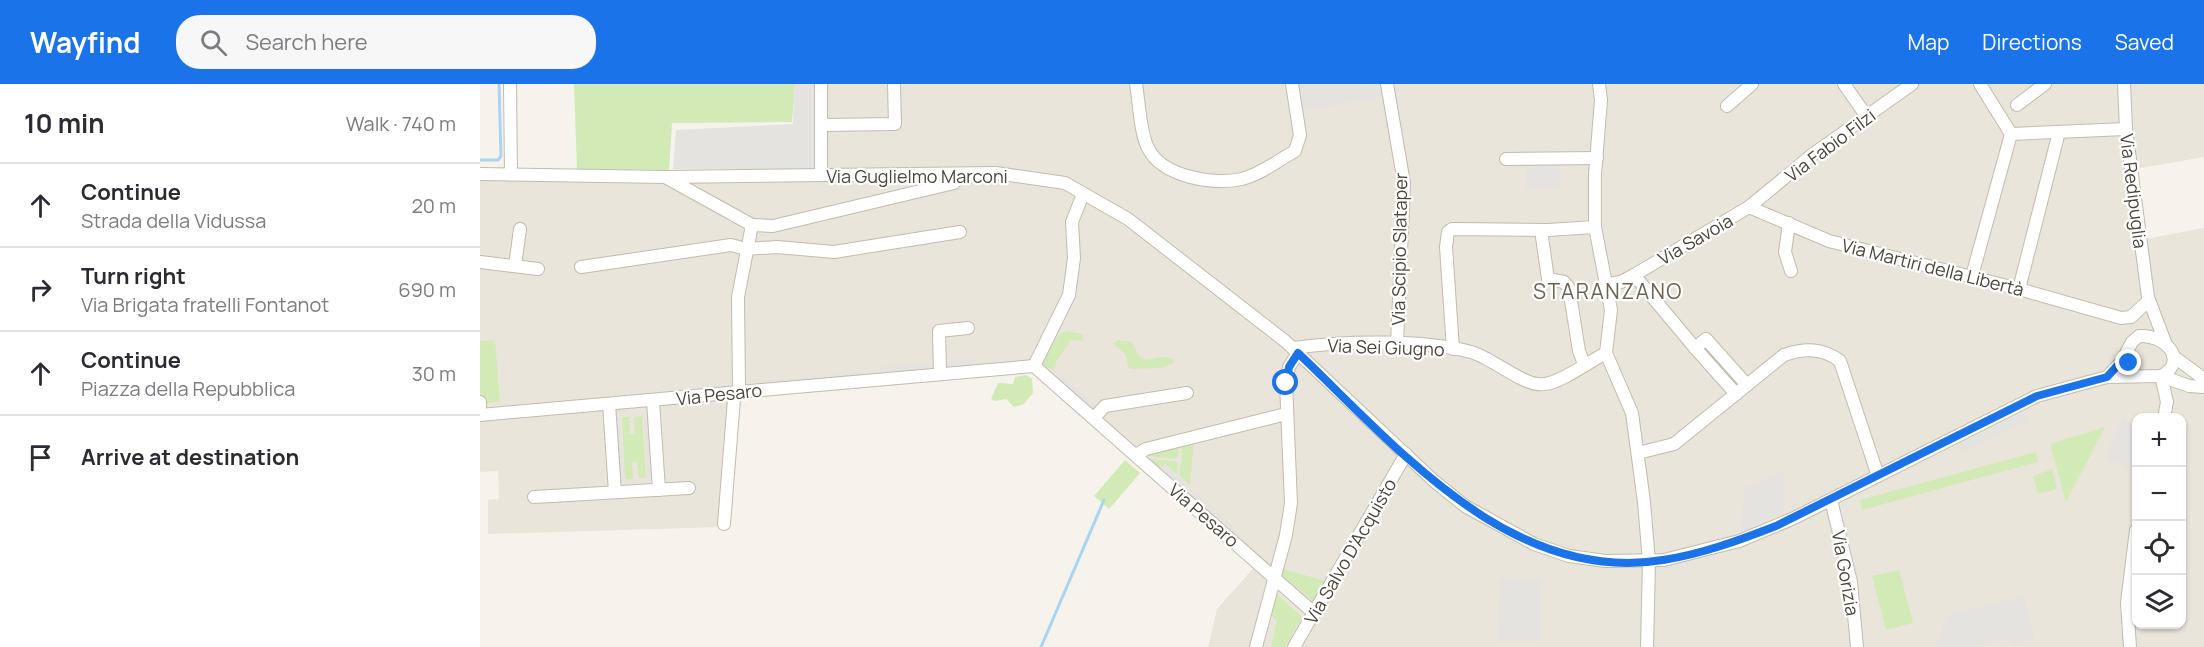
<!DOCTYPE html>
<html lang="en">
<head>
<meta charset="utf-8">
<style>
  :root { --surface:#fff; --page:#f7f7f7; --text:#2b2b33; --muted:#7c7c81; --line:#e1e1e2; --accent:#1a73e8 }
  body { margin:0; font-family:Manrope,sans-serif; background:var(--page); color:var(--text) }
  .controls { position:absolute; right:18px; bottom:18px; display:grid; overflow:hidden; border-radius:12px; box-shadow:0 2px 4px #0004 }
  .controls button { width:54px; height:54px; display:grid; place-items:center; padding:0; border:0; border-bottom:2px solid var(--line); background:var(--surface); color:var(--text); font:30px sans-serif }
  .stop { position:absolute; width:18px; height:18px; margin:-14px; border:4px solid #1a73e8; border-radius:50%; background:#fff }
  .stop.end { background:#1a73e8; border-color:#fff; box-shadow:0 2px 6px #0008 }
  .list { margin:0; padding:0; list-style:none }
  h2 { display:flex; justify-content:space-between; align-items:center; height:78px; margin:0; padding:0 24px; font-size:26px }
  h2 small { font-size:20px; font-weight:400; color:var(--muted) }
  .list li { display:grid; grid-template-columns:39px 1fr auto; gap:18px; align-items:center; box-sizing:border-box; height:84px; padding:0 24px; border-top:2px solid var(--line) }
  .list b { display:block; font-size:22px; white-space:nowrap }
  .list p { margin:0; font-size:20px; white-space:nowrap; color:var(--muted) }
  .list em { font-size:20px; font-style:normal; color:var(--muted) }
  .icon { flex:none; width:33px; height:33px; fill:none; stroke:currentColor; stroke-width:2; stroke-linecap:round; stroke-linejoin:round }
  .map { position:relative; flex:none; width:1724px; height:563px; overflow:hidden }
  header { display:flex; align-items:center; gap:36px; box-sizing:border-box; height:84px; padding:0 30px; background:var(--accent); color:#fff }
  header strong { font-size:28px }
  nav { display:flex; gap:33px; margin-inline-start:auto; font-size:21px }
  .search { width:420px; height:54px; background:var(--page); display:flex; align-items:center; gap:15px; box-sizing:border-box; padding:0 21px; border-radius:24px; color:var(--muted); font-size:22px }
  main { display:flex }
  aside { flex:1; background:var(--surface) }
  .map>svg:first-child { display:block }
  .residential { fill:#eae5da; fill-rule:evenodd }
  .green { fill:#d2eab5 }
  .parking { fill:#e5e3e0 }
  .lines { fill:none; stroke-linecap:round; stroke-linejoin:round }
  .stream { stroke:#a9d4f2; stroke-width:3 }
  .minor-casing { stroke:#c2bbae; stroke-width:14 }
  .minor { stroke:#fff; stroke-width:12 }
  .route { stroke:#1a73e8; stroke-width:8 }
  .labels { text-anchor:middle; dominant-baseline:central; stroke-width:4.5; stroke-linejoin:round; paint-order:stroke }
  .street-label { font-size:18px; fill:#4b4439; stroke:#fff }
  .quarter-label { font-size:21px; letter-spacing:1.5px; fill:#6e6250; stroke:#fff }
</style>
</head>
<body>
<header>
<strong>Wayfind</strong>
<div class="search"><svg class="icon" aria-label="search" viewBox="0 0 24 24"><circle cx="10" cy="10" r="6"/><path d="M15 15l6 6"/></svg>Search here</div>
<nav><a>Map</a><a>Directions</a><a>Saved</a></nav>
</header>
<main>
<aside>
<h2>10 min<small>Walk · 740 m</small></h2>
<ul class="list">
<li><svg class="icon" aria-label="ahead" viewBox="0 0 24 24"><path d="M12 20V5M6 11l6-6 6 6"/></svg><div><b>Continue</b><p>Strada della Vidussa</p></div><em>20 m</em></li>
<li><svg class="icon" aria-label="right" viewBox="0 0 24 24"><path d="M7 20v-9h11M14 6l5 5-5 5"/></svg><div><b>Turn right</b><p>Via Brigata fratelli Fontanot</p></div><em>690 m</em></li>
<li><svg class="icon" aria-label="ahead" viewBox="0 0 24 24"><path d="M12 20V5M6 11l6-6 6 6"/></svg><div><b>Continue</b><p>Piazza della Repubblica</p></div><em>30 m</em></li>
<li><svg class="icon" aria-label="arrive" viewBox="0 0 24 24"><path d="M6 21V4h12l-3 4 3 4H6"/></svg><div><b>Arrive at destination</b></div></li>
</ul>
</aside>
<div class="map">
<svg width="1724" height="563" viewBox="0 0 1724 563">
  <rect width="100%" height="100%" fill="#f6f3ec"/>
  <!-- residential -->
  <path class="residential" d="M341 0H1724V73L1656 85 1665 155 1724 144V563H728L737 525 778 479 554 282 257 308 241 443 8 450V416L19 415 18 387 0 388V90L341 91ZM1656 334H1702V540H1656Z"/>
  <!-- green -->
  <g class="green">
    <polygon points="94,0 315,0 312,38 192,39 189,86 97,85"/>
    <path d="M587 247 602 250 604 257 591 256 576 277 575 285 562 283 560 278C566 267 574 261 579 250Z"/>
    <polygon points="15,256 20,318 4,319 0,314 0,257"/>
    <path d="M638 256 652 258C664 290 669 267 693 275L694 279 682 284 652 285 648 283 646 271 634 260Z"/>
    <polygon points="546,291 552,295 553,309 544,320 534,323 526,315 515,317 511,315 518,299 533,300 535,293"/>
    <polygon points="162,332 166,394 159,394 157,378 152,378 153,395 145,395 142,333 149,333 150,350 155,350 154,333"/>
    <polygon points="1625,343 1586,418 1570,360"/>
    <polygon points="714,356 710,401 699,391 702,375 701,359"/>
    <polygon points="699,360 698,372 695,375 668,372 668,369"/>
    <polygon points="1556,368 1558,378 1382,426 1380,416"/>
    <polygon points="669,375 695,377 698,380 697,390 685,380 680,384"/>
    <polygon points="645,376 660,389 629,425 614,412"/>
    <polygon points="1572,385 1577,405 1558,410 1553,392"/>
    <polygon points="803,485 845,497 833,517 802,491"/>
    <polygon points="1419,486 1433,539 1406,546 1392,492"/>
    <polygon points="796,509 822,533 805,563 791,563 797,536 789,530"/>
  </g>
  <!-- parking -->
  <g class="parking">
    <polygon points="314,0 338,0 337,85 193,85 196,46 313,40"/>
    <polygon points="818,0 902,0 905,12 822,27"/>
    <rect x="1046" y="79" width="34" height="25"/>
    <polygon points="493,275 493,282 466,284 465,278"/>
    <polygon points="452,279 452,285 399,290 398,283"/>
    <polygon points="390,287 390,291 281,301 281,297"/>
    <polygon points="580,290 616,321 612,327 575,295"/>
    <polygon points="1542,329 1549,335 1482,368 1474,362"/>
    <polygon points="140,334 144,398 137,399 133,335"/>
    <polygon points="171,334 175,399 168,399 164,335"/>
    <polygon points="1643,334 1656,340 1656,387 1625,374"/>
    <polygon points="684,380 708,400 703,406 679,386"/>
    <polygon points="1304,387 1304,428 1261,448 1264,404"/>
    <polygon points="716,409 756,444 751,449 711,414"/>
    <polygon points="1061,494 1060,557 1017,558 1020,495"/>
    <polygon points="1543,512 1555,555 1533,561 1526,555 1497,563 1457,563 1456,559 1467,531"/>
  </g>
  <g class="lines">
    <!-- stream -->
    <g class="stream">
      <polyline points="0,76 18,76 21,72 19,0"/>
      <polyline points="561,563 624,416"/>
    </g>
    <!-- minor casing -->
    <g class="minor-casing">
      <g id="minor">
        <polyline points="30,0 31,90"/>
        <path d="M656 0C659 17 660 49 668 64 682 93 733 101 762 95 781 90 799 76 815 67L820 51 812 0"/>
        <polyline points="907,0 924,99 917,260"/>
        <polyline points="1119,0 1121,16 1115,90 1115,143 1131,226 1126,269 1152,329 1164,418 1169,478 1167,563"/>
        <polyline points="1364,0 1387,33"/>
        <polyline points="1500,0 1531,50 1646,45"/>
        <polyline points="1644,0 1646,45 1668,213 1685,258"/>
        <polyline points="1537,21 1565,0"/>
        <polyline points="1247,22 1272,0"/>
        <polyline points="341,41 415,40 414,0"/>
        <polyline points="1026,75 1117,74"/>
        <path d="M0 90 186 93 516 89 585 99 648 135 805 257 954 397 985 422 1054 460 1089 472 1125 477 1184 476 1259 457 1312 435 1557 312 1627 293 1681 292C1710 276 1684 250 1659 252L1652 258 1642 277 1627 293"/>
        <polyline points="341,91 341,0"/>
        <polyline points="187,94 272,141 293,142 474,99 479,90"/>
        <polyline points="1269,123 1349,157 1539,205 1641,234 1651,233 1666,219"/>
        <polyline points="1309,139 1305,168 1311,187"/>
        <polyline points="1061,146 1068,195 1084,198 1089,204 1099,267 1104,280"/>
        <polyline points="0,178 58,185"/>
        <polyline points="35,182 40,145"/>
        <polyline points="101,183 251,161 266,165 297,163 354,168 480,148"/>
        <polyline points="1154,191 1215,264"/>
        <polyline points="1492,192 1531,50"/>
        <polyline points="1128,200 1141,198 1154,191 1269,123 1332,71 1432,0"/>
        <polyline points="1539,205 1579,48"/>
        <path d="M813 264C862 257 943 255 991 268 1013 274 1045 304 1065 300 1082 298 1110 277 1126 269"/>
        <polyline points="973,265 966,163 968,148 972,145 1068,146 1115,143"/>
        <polyline points="1693,272 1724,295"/>
        <polyline points="554,282 589,211 594,174 592,138 603,110"/>
        <polyline points="460,289 459,247 488,244"/>
        <polyline points="1681,292 1709,302 1724,303"/>
        <polyline points="1681,292 1687,318 1684,334"/>
        <polyline points="1256,310 1215,264 1226,255 1267,301"/>
        <polyline points="173,317 179,406"/>
        <polyline points="0,318 0,328"/>
        <polyline points="129,320 135,408"/>
        <polyline points="0,331 554,282 834,529"/>
        <polyline points="614,334 625,322 707,309"/>
        <path d="M1158 369 1194 360 1304 271C1325 264 1343 264 1360 277L1398 392"/>
        <polyline points="656,371 666,365 806,330"/>
        <polyline points="54,413 209,404"/>
        <polyline points="1351,416 1371,498 1377,563"/>
        <polyline points="244,440 254,315 259,303 258,213 272,141"/>
        <polyline points="776,563 806,451 811,419 806,299 809,283 818,269"/>
        <polyline points="814,563 926,370"/>
        <polyline points="1650,563 1647,519 1656,446"/>
      </g>
    </g>
    <!-- minor -->
    <use href="#minor" class="minor"/>
  </g>
  <g class="lines">
    <!-- route -->
    <path class="route" d="M806 299 809 283 818 269C917 363 1031 501 1183 476 1222 470 1260 456 1296 442L1557 312 1627 293 1647 271 1649 279"/>
  </g>
  <g class="labels">
    <!-- street labels -->
    <g class="street-label">
      <text transform="translate(1350 61) rotate(-37)">Via Fabio Filzi</text>
      <text x="437" y="92">Via Guglielmo Marconi</text>
      <text transform="translate(1654 107) rotate(83)">Via Redipuglia</text>
      <text transform="translate(1215 155) rotate(-30)">Via Savoia</text>
      <text transform="translate(919 165) rotate(-89)">Via Scipio Slataper</text>
      <text transform="translate(1453 183) rotate(14)">Via Martiri della Libertà</text>
      <text transform="translate(906 263) rotate(2)">Via Sei Giugno</text>
      <text transform="translate(239 310) rotate(-6)">Via Pesaro</text>
      <text transform="translate(724 431) rotate(41)">Via Pesaro</text>
      <text transform="translate(870 467) rotate(-60)">Via Salvo D'Acquisto</text>
      <text transform="translate(1366 489) rotate(80)">Via Gorizia</text>
    </g>
    <!-- quarter labels -->
    <g class="quarter-label">
      <text x="1128" y="207">STARANZANO</text>
    </g>
  </g>
</svg>
<div class="controls">
<button>+</button>
<button>−</button>
<button><svg class="icon" aria-label="locate" viewBox="0 0 24 24"><circle cx="12" cy="12" r="6"/><path d="M12 2v4M12 18v4M2 12h4M18 12h4"/></svg></button>
<button><svg class="icon" aria-label="layers" viewBox="0 0 24 24"><path d="M12 4l9 5-9 5-9-5zM3 14l9 5 9-5"/></svg></button>
</div>
<div class="stop" style="left:806px;top:299px"></div>
<div class="stop end" style="left:1649px;top:279px"></div>
</div>
</main>
</body>
</html>
